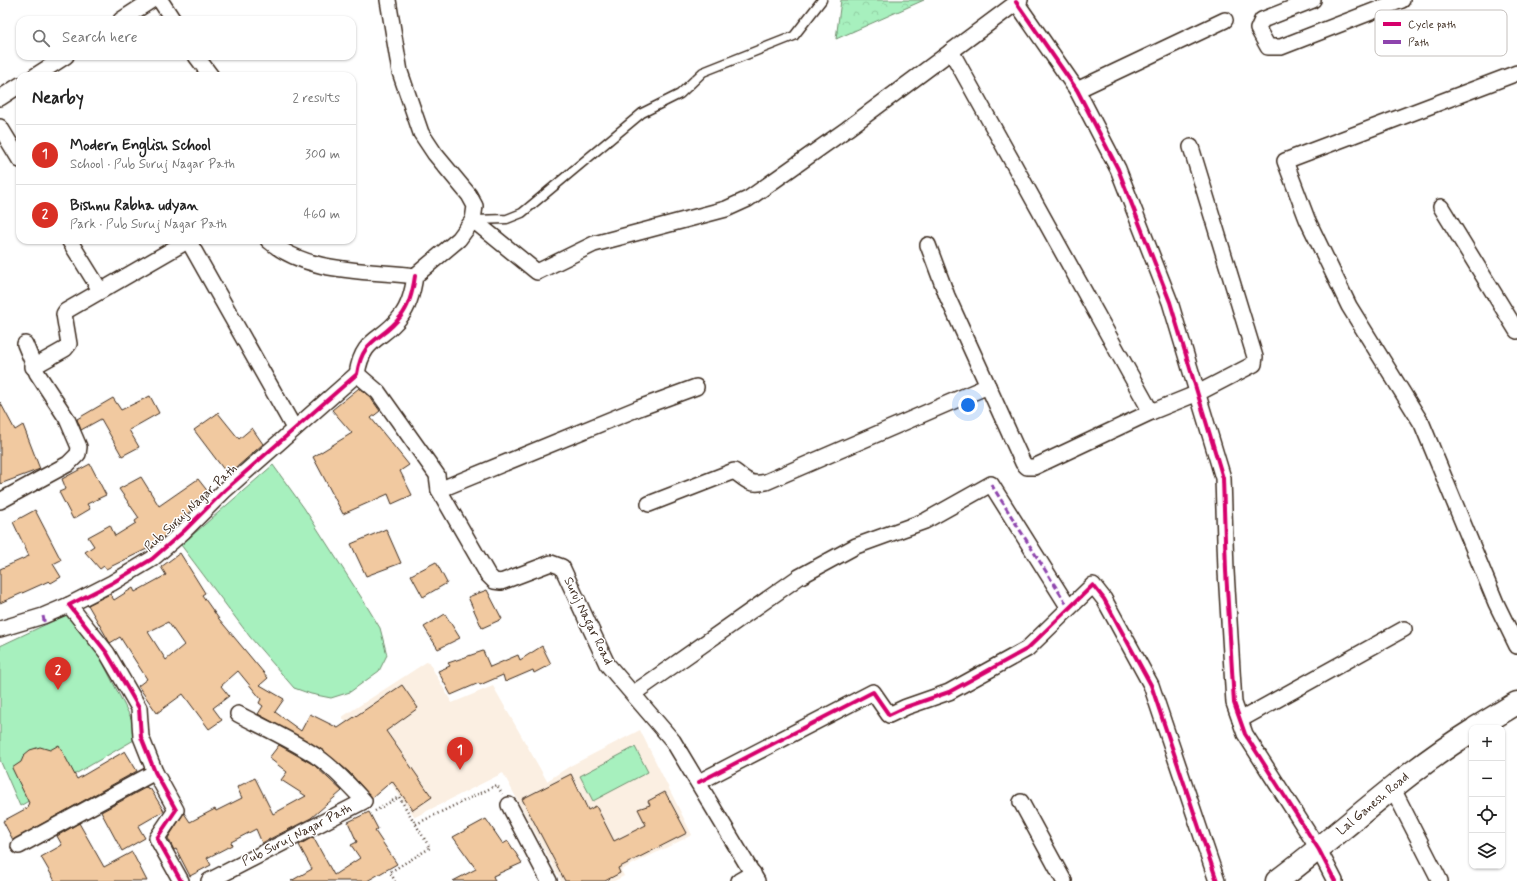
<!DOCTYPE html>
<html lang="en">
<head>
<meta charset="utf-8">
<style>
  :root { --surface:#fff; --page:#f6f6f6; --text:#222; --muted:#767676; --line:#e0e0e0; --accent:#d93025 }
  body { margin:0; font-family:Mynerve,sans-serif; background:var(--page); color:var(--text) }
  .controls { position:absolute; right:12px; bottom:12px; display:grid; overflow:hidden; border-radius:8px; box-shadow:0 1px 3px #0004 }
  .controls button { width:36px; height:36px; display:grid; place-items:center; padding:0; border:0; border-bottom:1px solid var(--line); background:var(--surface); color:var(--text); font:20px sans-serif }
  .you { position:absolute; left:968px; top:405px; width:14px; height:14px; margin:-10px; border:3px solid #fff; border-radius:50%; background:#1a73e8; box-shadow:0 0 0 6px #1a73e833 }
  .badge { display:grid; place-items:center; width:26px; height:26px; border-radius:50%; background:var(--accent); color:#fff; font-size:13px; font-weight:700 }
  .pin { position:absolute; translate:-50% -33px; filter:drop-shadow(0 1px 2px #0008) }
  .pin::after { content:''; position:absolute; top:21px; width:14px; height:12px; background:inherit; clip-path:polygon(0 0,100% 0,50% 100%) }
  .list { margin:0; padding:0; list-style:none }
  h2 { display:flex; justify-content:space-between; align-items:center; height:52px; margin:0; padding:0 16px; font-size:17px }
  h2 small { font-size:13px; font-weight:400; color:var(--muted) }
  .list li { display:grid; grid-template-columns:26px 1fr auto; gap:12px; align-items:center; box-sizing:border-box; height:60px; padding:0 16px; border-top:1px solid var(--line) }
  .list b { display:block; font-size:15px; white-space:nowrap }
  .list p { margin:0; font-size:13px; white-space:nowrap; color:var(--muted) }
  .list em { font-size:13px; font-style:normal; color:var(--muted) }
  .icon { flex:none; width:22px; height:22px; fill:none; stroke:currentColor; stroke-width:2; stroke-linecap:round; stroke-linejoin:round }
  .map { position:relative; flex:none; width:1517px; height:881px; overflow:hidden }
  .search { position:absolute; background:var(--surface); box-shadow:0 1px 3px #0004; left:16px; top:16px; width:340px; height:44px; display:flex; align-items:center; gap:10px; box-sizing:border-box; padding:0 14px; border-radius:12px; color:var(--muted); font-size:15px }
  .panel { position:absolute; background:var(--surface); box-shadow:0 1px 3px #0004; left:16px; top:72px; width:340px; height:172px; border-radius:12px }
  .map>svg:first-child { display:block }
  .built { fill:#fbefe2 }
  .forest { fill:url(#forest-crowns); stroke:#718d6e }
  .park { fill:#a7f0be; stroke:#718d6e }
  .building { fill:#f1c9a0; stroke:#3b2a1e; fill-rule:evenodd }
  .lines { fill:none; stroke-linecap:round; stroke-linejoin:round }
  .lane-casing { stroke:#3b2a1e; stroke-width:11 }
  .street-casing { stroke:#3b2a1e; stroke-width:18 }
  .secondary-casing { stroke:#3b2a1e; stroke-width:25 }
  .path { stroke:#3b2a1e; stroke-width:2.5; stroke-dasharray:1 3; stroke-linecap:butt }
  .lane { stroke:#fff; stroke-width:8 }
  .street { stroke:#fff; stroke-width:15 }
  .secondary { stroke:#fff; stroke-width:22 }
  .quiet { stroke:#8e44ad; stroke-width:3; stroke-dasharray:6 3; stroke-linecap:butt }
  .cycleway-casing { stroke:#fff; stroke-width:6 }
  .cycleway { stroke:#d6006c; stroke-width:4 }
  .labels { text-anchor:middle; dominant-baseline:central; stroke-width:3; stroke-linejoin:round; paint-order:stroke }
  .street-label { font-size:13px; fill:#3b2a1e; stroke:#fff }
  .key { fill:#fff; stroke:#c4bfbc; stroke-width:1 }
  .key-label { font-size:11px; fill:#3b2a1e }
</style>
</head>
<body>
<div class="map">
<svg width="1517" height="881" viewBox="0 0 1517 881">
  <defs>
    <pattern id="forest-crowns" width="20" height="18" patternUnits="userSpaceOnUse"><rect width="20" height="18" fill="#a7f0be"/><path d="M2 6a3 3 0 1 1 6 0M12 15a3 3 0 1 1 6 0" fill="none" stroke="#91cea3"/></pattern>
  </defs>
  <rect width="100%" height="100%" fill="#fff"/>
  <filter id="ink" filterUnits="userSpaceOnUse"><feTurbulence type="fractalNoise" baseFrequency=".025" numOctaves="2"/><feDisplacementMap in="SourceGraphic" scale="8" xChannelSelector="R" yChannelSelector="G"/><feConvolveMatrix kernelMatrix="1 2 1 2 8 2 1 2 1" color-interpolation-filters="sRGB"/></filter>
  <g filter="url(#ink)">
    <!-- built -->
    <polygon class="built" points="428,661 452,703 493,686 547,781 570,766 640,730 692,835 621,870 624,876 614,881 561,881 503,773 415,817 342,717"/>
    <!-- forest -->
    <polygon class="forest" points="841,0 924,0 836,39"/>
    <!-- park -->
    <g class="park">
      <polygon points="273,465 304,508 363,600 380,628 387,655 379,671 350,692 331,698 311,694 294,688 250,637 181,545"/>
      <polygon points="70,613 101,659 133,722 134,740 20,806 0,760 0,646"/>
      <polygon points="635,747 648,772 593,801 580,776"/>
    </g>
    <!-- building -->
    <g class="building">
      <polygon points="359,388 370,397 380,411 371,418 409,465 400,471 412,495 392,504 388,494 343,514 313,457 352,433 332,410"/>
      <polygon points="150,396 159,413 129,430 139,447 122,456 101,419 81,430 77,419 113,398 121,410"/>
      <polygon points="0,402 15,430 23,425 40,469 0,484"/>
      <polygon points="218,413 239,439 252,428 263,444 228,475 194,430"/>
      <polygon points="90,464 106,495 87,504 90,509 73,519 59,492 66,489 62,479"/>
      <polygon points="141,477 159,506 198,479 209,493 155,545 106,569 104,566 100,569 85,552 94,546 88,537 110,525 115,536 136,523 135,521 139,518 119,489"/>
      <polygon points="35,510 61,560 53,564 61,577 51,583 49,581 0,603 0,569 29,556 13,522"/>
      <polygon points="386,529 401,563 366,576 351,544"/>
      <path d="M180 553 205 593 202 595 219 619 268 678 260 685 284 699 275 712 301 731 310 714 338 728 402 685 418 708 386 731 432 797 413 810 392 781 372 798 349 772 324 751 258 714 263 706 259 703 261 699 238 671 221 686 229 696 213 708 222 720 209 729 183 694 157 713 138 686 147 679 120 637 110 643 88 605 110 594 114 600 133 588 135 592 166 575 161 567ZM168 622 184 645 166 660 148 632Z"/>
      <polygon points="436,562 447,583 423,597 411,575"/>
      <polygon points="487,590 502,619 482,628 468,597"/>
      <polygon points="445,614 460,638 438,649 424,627"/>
      <polygon points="542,646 551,664 534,673 533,670 505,682 503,675 480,685 479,683 451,695 438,671 450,666 448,663 483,651 490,667 518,655 520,660"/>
      <polygon points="59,745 77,779 125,751 137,771 13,840 3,821 29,807 28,804 29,803 12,768 21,762 24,755 30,750 40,747 50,750"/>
      <polygon points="279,745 314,765 342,791 311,818 262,843 256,829 231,842 232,845 207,858 211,865 190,876 176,849 174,850 168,838 184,813 190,822 215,809 216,811 242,798 237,787 255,778 273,814 306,796 281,780 287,772 269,758"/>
      <polygon points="571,774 588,810 596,806 614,841 646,825 638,809 650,805 648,801 665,792 687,833 618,868 620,873 605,881 565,881 522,799"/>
      <polygon points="147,787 148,790 150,788 164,811 138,826 145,838 122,851 101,812"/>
      <polygon points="369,812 378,829 375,831 397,864 367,881 291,881 312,869 299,845 313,837 334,875 360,858 351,845 357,842 348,822"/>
      <polygon points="486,819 503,844 508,841 522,863 493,876 495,881 453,881 476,869 453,837"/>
      <polygon points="79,823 104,867 132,852 147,881 55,881 41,857 62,845 57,836"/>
    </g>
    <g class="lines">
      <!-- lane casing -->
      <g class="lane-casing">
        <polyline id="lane" points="474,220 507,219 522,213 642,113 680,94 703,72 794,36 822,0"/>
      </g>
      <!-- street casing -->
      <g class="street-casing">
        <g id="street">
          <polyline points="160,0 173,20"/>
          <polyline points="1313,0 1262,20 1258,29 1268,47 1281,47 1402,0"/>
          <polyline points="1016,2 1077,90 1118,169 1170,302 1223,478 1226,571 1234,703 1245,734 1319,850 1335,881"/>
          <polyline points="121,20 152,0"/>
          <polyline points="951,51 1151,412"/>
          <polyline points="196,56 211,76"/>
          <polyline points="1517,73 1285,161 1307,219 1349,306 1422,424 1496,603 1517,646"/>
          <polyline points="35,76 66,56"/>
          <polyline points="1077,90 1225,20"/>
          <polyline points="0,98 20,85"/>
          <polyline points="0,127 20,160"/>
          <polyline points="1441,207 1517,331"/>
          <polyline points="473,220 537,272 594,244 726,209 748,199 847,129 1020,0"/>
          <polyline points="69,240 100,290"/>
          <polyline points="188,240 294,428"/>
          <path d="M268 240C307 274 366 270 415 276L459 239 473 220 475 206 469 195 435 154 421 133 400 72 388 0"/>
          <polyline points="928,245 947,296 1023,463 1027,467 1034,467 1151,412 1198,393 1254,364 1255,357 1191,147"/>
          <polyline points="33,367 65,349 69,344 64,314 66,311 189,240"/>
          <polyline points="357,374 378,392 437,475 439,490 488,575 494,581 501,582 551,563 562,567 607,664 673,741 757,881"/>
          <polyline points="439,490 639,408 696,387"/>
          <polyline points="0,501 68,464 78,454 79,447 67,419 37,373 25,344"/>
          <path d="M649 504 734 471C747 480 749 486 766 482L988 386"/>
          <polyline points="0,629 43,616 69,605"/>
          <polyline points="634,693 799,577 856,546 925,521 991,484 1069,608"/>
          <polyline points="1240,720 1404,629"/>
          <polyline points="699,782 873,692 889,715 906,707 949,692 1027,649 1093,585 1104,599 1151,685 1217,881"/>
          <polyline points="1392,787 1440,881"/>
          <polyline points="1021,802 1064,881"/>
          <polyline points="509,805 549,881"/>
          <polyline points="19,846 155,772"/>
          <path d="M181 881 157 838 176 810 155 772 141 737 139 708 107 653 69 605 112 583 152 559 184 531 225 490 357 374C363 336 382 342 401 316 410 305 413 290 415 276"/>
          <path d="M209 881 364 801C350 786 336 770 319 758 294 741 265 728 238 714"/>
          <polyline points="739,881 753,873"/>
        </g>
      </g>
      <!-- secondary casing -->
      <g class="secondary-casing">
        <g id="secondary">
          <polyline points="1476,728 1517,703"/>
          <path d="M1277 881C1343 832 1402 774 1472 731"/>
        </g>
      </g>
      <!-- path -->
      <g class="path">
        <polyline points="375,811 399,797 430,848 390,872 395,881"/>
        <polyline points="416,824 497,785 502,794"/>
      </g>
      <!-- lane -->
      <use href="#lane" class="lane"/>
      <!-- street -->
      <use href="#street" class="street"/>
      <!-- secondary -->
      <use href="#secondary" class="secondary"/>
      <!-- quiet -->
      <g class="quiet">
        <polyline points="991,484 1069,608"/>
        <polyline points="43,616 45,625"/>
      </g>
      <!-- cycleway casing -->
      <g class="cycleway-casing">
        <g id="cycleway">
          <polyline points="1016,2 1077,90 1118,169 1170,302 1223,478 1226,571 1234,703 1245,734 1319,850 1335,881"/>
          <polyline points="699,782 873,692 889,715 906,707 949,692 1027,649 1093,585 1104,599 1151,685 1217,881"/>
          <path d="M181 881 157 838 176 810 155 772 141 737 139 708 107 653 69 605 112 583 152 559 184 531 225 490 357 374C363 336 382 342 401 316 410 305 413 290 415 276"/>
        </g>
      </g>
      <!-- cycleway -->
      <use href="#cycleway" class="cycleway"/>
    </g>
  </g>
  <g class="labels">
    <!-- street labels -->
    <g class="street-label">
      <text transform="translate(191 508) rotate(-43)">Pub Suruj Nagar Path</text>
      <text transform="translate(588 621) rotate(64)">Suruj Nagar Road</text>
      <text transform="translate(1373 804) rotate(-40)">Lal Ganesh Road</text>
      <text transform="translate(297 835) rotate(-27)">Pub Suruj Nagar Path</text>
    </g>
  </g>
  <!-- legend -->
  <rect x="1375" y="10" width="132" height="46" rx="6" class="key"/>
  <rect x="1383" y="22" width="18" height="4" fill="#d6006c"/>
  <rect x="1383" y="40" width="18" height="4" fill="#8e44ad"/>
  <g class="key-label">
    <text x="1408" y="28">Cycle path</text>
    <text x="1408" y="46">Path</text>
  </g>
</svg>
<div class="controls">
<button>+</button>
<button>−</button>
<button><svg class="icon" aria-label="locate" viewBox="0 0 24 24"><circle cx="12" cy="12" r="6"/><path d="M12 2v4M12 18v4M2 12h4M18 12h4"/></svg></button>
<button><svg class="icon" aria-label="layers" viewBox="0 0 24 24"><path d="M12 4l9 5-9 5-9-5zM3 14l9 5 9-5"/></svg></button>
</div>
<div class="you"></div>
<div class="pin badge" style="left:460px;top:770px">1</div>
<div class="pin badge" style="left:58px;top:690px">2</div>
<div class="search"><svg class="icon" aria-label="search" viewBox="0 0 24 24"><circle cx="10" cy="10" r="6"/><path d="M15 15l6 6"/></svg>Search here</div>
<section class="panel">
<h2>Nearby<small>2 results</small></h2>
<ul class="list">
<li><span class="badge">1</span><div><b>Modern English School</b><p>School · Pub Suruj Nagar Path</p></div><em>300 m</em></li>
<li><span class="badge">2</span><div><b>Bishnu Rabha udyan</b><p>Park · Pub Suruj Nagar Path</p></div><em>460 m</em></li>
</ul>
</section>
</div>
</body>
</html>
